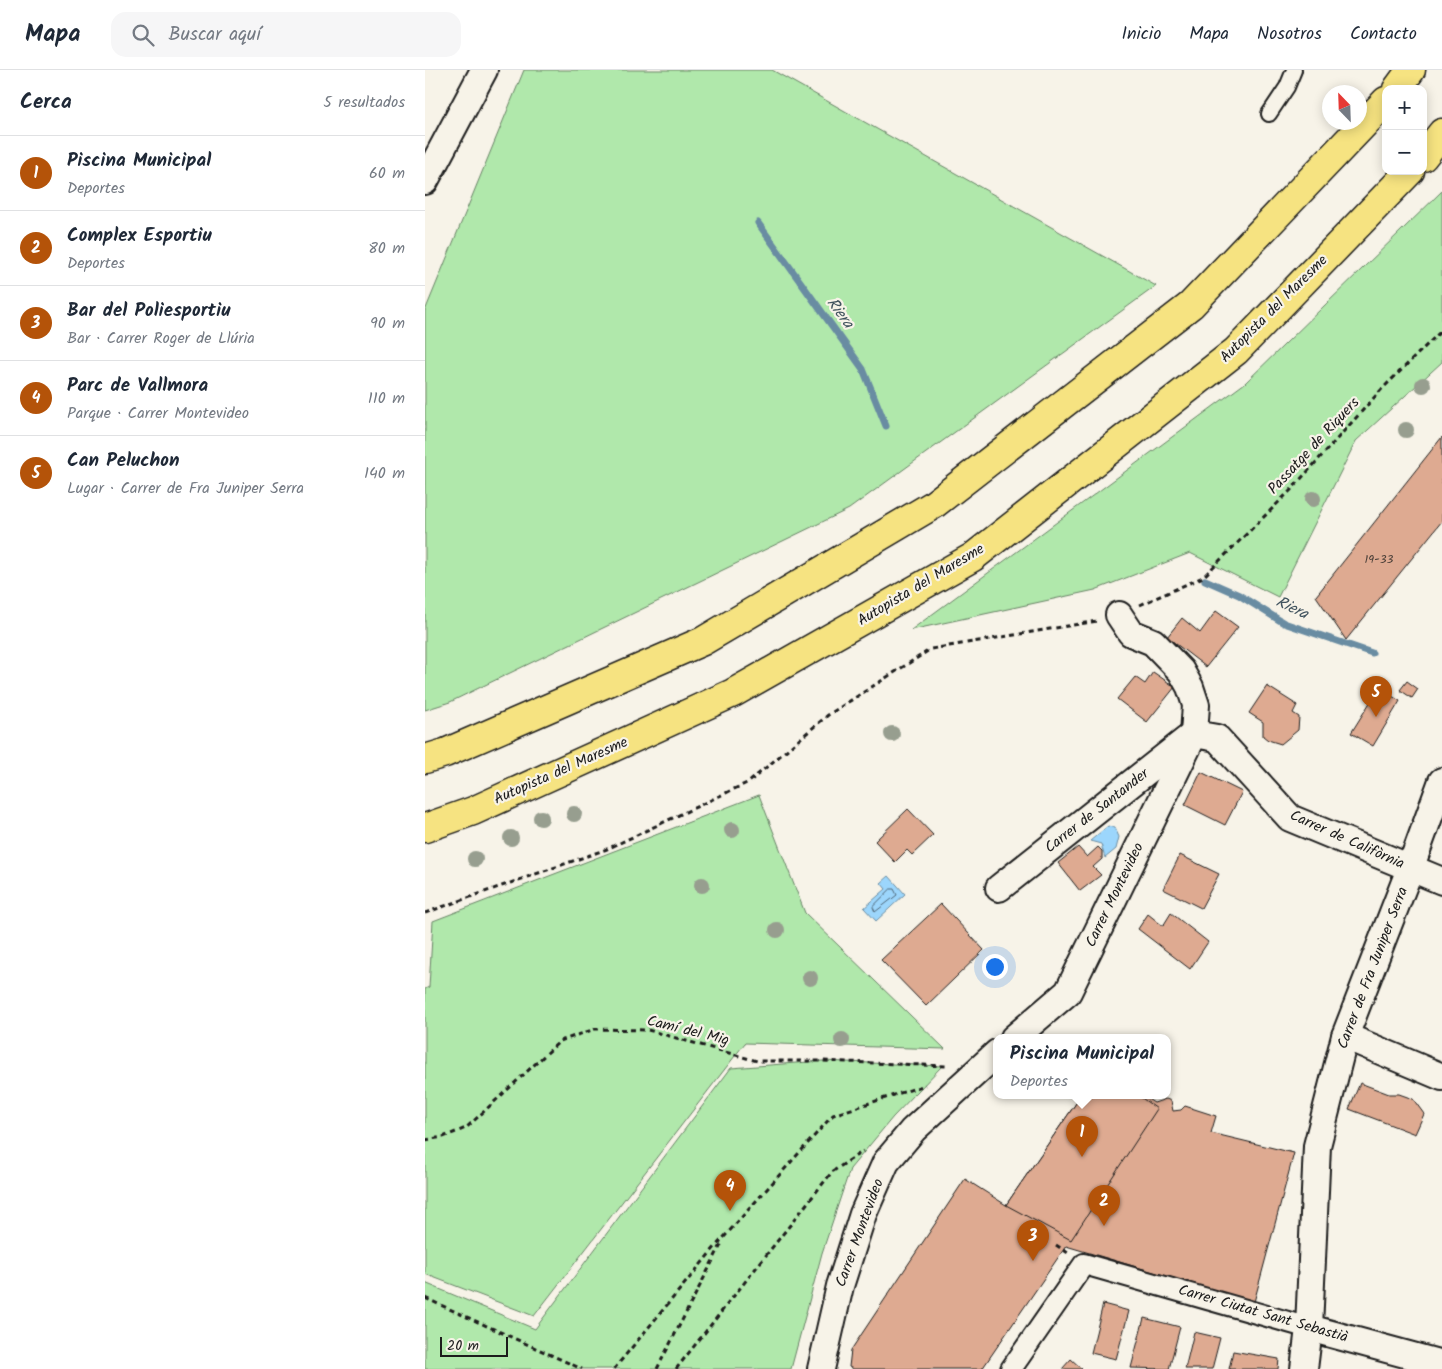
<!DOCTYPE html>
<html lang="es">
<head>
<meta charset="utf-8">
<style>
  :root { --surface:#fff; --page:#f6f6f7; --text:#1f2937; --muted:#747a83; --line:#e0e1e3; --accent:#b45309 }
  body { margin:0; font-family:Kalam,sans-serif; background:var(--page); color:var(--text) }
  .controls { position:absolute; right:15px; top:15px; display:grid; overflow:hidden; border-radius:10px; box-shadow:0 2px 12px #0003 }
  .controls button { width:45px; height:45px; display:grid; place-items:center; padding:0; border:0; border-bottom:1px solid var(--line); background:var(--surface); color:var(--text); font:25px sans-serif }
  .compass { position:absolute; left:897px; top:15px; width:45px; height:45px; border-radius:50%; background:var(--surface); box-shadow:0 2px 12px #0003; rotate:337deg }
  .scale { position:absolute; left:15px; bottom:12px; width:68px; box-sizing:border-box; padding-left:5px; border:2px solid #1c1c1c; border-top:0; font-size:14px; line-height:18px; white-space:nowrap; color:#1c1c1c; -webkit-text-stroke:4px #f7f3e8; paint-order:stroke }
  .you { position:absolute; left:569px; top:896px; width:18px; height:18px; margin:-12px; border:4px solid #fff; border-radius:50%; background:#1a73e8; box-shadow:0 0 0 8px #1a73e833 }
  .badge { display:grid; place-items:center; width:32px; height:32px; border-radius:50%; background:var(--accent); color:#fff; font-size:16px; font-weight:700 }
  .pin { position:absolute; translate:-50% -41px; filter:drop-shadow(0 1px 2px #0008) }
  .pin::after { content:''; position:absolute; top:26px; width:18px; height:15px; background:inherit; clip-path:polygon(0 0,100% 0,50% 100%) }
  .popup { position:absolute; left:568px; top:964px; width:178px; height:65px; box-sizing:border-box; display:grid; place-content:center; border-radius:10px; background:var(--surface); filter:drop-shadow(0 1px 4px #0005); font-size:16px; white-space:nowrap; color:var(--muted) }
  .popup b { font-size:19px; color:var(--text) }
  .popup::after { content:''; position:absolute; left:50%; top:100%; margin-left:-10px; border:10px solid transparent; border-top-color:var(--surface) }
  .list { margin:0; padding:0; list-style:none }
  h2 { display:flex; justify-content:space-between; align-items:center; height:65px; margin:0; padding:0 20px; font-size:21px }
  h2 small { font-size:16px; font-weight:400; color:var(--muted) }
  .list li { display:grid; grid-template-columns:32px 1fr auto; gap:15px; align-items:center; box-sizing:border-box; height:75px; padding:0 20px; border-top:1px solid var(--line) }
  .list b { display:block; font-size:19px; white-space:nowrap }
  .list p { margin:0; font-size:16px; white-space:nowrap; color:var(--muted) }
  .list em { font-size:16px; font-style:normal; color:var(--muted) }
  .icon { flex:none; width:28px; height:28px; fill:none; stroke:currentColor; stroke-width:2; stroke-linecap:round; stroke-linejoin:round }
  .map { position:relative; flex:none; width:1017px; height:1299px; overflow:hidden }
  header { display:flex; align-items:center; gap:30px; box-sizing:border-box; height:70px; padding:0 25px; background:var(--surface); border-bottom:1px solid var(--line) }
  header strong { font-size:24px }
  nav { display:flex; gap:28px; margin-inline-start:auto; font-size:18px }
  .search { width:350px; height:45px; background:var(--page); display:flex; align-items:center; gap:12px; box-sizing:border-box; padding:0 18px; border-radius:15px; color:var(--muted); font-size:19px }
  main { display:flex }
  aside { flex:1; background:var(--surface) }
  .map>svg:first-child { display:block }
  .green { fill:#b0e8ab; stroke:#668264 }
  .water { fill:#9cd6fc; stroke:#698ca2 }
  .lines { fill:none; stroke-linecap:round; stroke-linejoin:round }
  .shore { stroke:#4f6676; stroke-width:1 }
  .stream { stroke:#698ca2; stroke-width:7 }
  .building { fill:#deaa91; stroke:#1c1c1c }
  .service-casing { stroke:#1c1c1c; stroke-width:18 }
  .pedestrian-casing { stroke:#1c1c1c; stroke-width:24 }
  .minor-casing { stroke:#1c1c1c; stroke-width:30 }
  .motorway-casing { stroke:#1c1c1c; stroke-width:31 }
  .path { stroke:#1c1c1c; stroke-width:3; stroke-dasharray:5 4; stroke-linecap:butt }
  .service { stroke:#f7f3e8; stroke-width:14 }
  .pedestrian { stroke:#f7f3e8; stroke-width:20 }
  .minor { stroke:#f7f3e8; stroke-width:26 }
  .motorway { stroke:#f6e381; stroke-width:28 }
  .tree { fill:#979e8f }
  .labels { text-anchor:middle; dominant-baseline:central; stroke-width:4.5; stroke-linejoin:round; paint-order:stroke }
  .number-label { font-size:12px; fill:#4c4039 }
  .street-label { font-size:15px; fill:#1c1c1c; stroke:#f7f3e8 }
  .water-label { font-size:16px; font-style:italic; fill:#42545f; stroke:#f7f3e8 }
</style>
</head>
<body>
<header>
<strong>Mapa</strong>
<div class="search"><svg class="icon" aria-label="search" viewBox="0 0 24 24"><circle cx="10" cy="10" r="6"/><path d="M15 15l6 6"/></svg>Buscar aquí</div>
<nav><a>Inicio</a><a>Mapa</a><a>Nosotros</a><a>Contacto</a></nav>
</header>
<main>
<aside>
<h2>Cerca<small>5 resultados</small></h2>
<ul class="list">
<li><span class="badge">1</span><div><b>Piscina Municipal</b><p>Deportes</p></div><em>60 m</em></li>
<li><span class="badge">2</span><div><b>Complex Esportiu</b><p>Deportes</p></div><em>80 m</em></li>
<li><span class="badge">3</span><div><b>Bar del Poliesportiu</b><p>Bar · Carrer Roger de Llúria</p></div><em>90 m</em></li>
<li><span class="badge">4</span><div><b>Parc de Vallmora</b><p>Parque · Carrer Montevideo</p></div><em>110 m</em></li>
<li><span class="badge">5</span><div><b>Can Peluchon</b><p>Lugar · Carrer de Fra Juniper Serra</p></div><em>140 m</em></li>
</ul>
</aside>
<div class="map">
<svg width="1017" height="1299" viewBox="0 0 1017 1299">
  <rect width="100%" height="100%" fill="#f7f3e8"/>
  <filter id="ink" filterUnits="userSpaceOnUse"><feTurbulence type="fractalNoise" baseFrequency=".02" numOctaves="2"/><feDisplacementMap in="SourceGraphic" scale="10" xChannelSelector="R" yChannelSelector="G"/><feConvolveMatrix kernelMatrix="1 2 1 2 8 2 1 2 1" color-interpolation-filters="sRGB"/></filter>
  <g filter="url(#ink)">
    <!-- green -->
    <g class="green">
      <polygon points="99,0 347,0 731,216 424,439 25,632 0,640 0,241"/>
      <polygon points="1017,121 1017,292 931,371 853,527 765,483 670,520 486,560 820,313"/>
      <polygon points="334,725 380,843 520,979 320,973 109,1246 0,1204 0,919 4,917 8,851"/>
      <polygon points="397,991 517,996 468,1047 425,1099 397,1183 366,1299 0,1299 0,1213 110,1259 306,998"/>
    </g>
    <!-- water -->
    <g class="water">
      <polygon points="683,756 690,758 694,767 691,779 680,788 676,774 665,771"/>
      <polygon points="464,806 480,824 451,851 439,838 461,819 456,813"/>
    </g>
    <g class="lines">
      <!-- shore -->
      <polygon class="shore" points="466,819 469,819 472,825 450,842 448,837"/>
      <!-- stream -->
      <g class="stream">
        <polyline points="333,153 438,299 461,356"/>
        <polyline points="780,510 814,525 859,553 947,583"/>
      </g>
    </g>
    <!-- building -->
    <g class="building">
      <polygon points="1017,367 1017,451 921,570 891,526"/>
      <polygon points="791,541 813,557 781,597 742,567 757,548 775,563"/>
      <polygon points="728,602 750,617 722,652 692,629 710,607 720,614"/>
      <polygon points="982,611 993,619 987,628 975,620"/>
      <polygon points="842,616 872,635 868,643 874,647 873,660 856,674 843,670 838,666 838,652 824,643"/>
      <polygon points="954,618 975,631 948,676 926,663"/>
      <polygon points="776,702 817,722 800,755 760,735"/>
      <polygon points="483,739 508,765 487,785 482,780 470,792 450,771"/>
      <polygon points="653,777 662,787 673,777 677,781 677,789 668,797 676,805 655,821 633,793"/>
      <polygon points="755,785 794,804 776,838 738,819"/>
      <polygon points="516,834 559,880 501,936 456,890"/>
      <polygon points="746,843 783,872 765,899 713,859 723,844 738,856"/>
      <polygon points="935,1013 964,1024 974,1024 988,1029 999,1044 990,1064 924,1039"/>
      <polygon points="656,1026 718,1026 729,1033 741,1029 746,1031 748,1041 756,1040 760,1036 791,1046 786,1063 869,1083 829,1232 641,1176 557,1299 428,1299 424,1297 426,1280 540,1109 581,1135"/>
      <polygon points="656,1026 714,1026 732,1039 646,1170 581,1135"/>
      <polygon points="678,1234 704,1241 691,1289 666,1283"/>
      <polygon points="719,1248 755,1257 744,1299 706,1298"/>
      <polygon points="769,1262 795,1268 787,1299 760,1299"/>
      <polygon points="808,1281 854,1289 853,1299 804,1299"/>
      <polygon points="646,1289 657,1299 637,1299"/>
    </g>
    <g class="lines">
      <!-- service casing -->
      <g class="service-casing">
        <polyline id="service" points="844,44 862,17 869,0"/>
      </g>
      <!-- pedestrian casing -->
      <g class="pedestrian-casing">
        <polyline id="pedestrian" points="586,1299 659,1194 884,1258"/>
      </g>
      <!-- minor casing -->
      <g class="minor-casing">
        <g id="minor">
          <polyline points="0,111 59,0"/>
          <polyline points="769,664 792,668 865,748 1017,811"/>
          <polyline points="574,818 765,667"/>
          <polyline points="920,966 1017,1007"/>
          <polyline points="589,968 643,922 769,664 771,635 765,617 756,601 728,572 706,563 694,545"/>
          <polyline points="884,1258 1017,1294"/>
          <polyline points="396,1299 415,1216 438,1144 461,1092 488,1060 572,983"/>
          <polyline points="879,1299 884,1258 892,1076 920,966 985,799 1017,711"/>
        </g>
      </g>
      <!-- motorway casing -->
      <g class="motorway-casing">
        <g id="motorway">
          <polyline points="972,19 986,0"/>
          <polyline points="998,87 1017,63"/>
          <polyline points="0,689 20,683 278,571 508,435 766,235 961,31"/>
          <polyline points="0,758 48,741 308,623 548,487 811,281 985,101"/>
        </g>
      </g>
      <!-- path -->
      <g class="path">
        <polyline points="715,535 778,507 865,421 956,320 1017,260"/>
        <polyline points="0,843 182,779 324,712 403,645 506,579 672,551"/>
        <polyline points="0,1070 18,1067 41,1058 135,971 170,959 223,960 332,991 397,991 522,996"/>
        <polyline points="631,1175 643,1183"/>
        <polyline points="0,1228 157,1299"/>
        <polyline points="189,1299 291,1176 408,1045 500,1015"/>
        <polyline points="232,1299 298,1171"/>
        <polyline points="251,1299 407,1102 438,1081"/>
      </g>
      <!-- service -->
      <use href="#service" class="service"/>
      <!-- pedestrian -->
      <use href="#pedestrian" class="pedestrian"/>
      <!-- minor -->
      <use href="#minor" class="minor"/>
      <!-- motorway -->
      <use href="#motorway" class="motorway"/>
    </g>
    <!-- trees -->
    <g class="tree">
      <circle cx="998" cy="315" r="8"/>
      <circle cx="981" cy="360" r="8"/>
      <circle cx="888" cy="429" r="8"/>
      <circle cx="467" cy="664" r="8"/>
      <circle cx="149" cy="744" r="8"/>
      <circle cx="116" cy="748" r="8"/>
      <circle cx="307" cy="760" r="8"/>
      <circle cx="86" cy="768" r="8"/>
      <circle cx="50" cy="789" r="8"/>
      <circle cx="277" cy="815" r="8"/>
      <circle cx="352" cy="860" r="8"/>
      <circle cx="385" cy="908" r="8"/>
      <circle cx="417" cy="970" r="8"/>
    </g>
  </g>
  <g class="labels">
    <!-- number labels -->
    <g class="number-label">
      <text x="954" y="489">19-33</text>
    </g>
    <!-- street labels -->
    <g class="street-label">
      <text transform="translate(849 239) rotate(-45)">Autopista del Maresme</text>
      <text transform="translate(889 376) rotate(-47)">Passatge de Riquers</text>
      <text transform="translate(496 515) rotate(-31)">Autopista del Maresme</text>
      <text transform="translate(136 701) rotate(-24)">Autopista del Maresme</text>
      <text transform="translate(672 741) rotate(-38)">Carrer de Santander</text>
      <text transform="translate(922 770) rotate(24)">Carrer de Califòrnia</text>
      <text transform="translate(690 825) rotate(-64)">Carrer Montevideo</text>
      <text transform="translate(948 898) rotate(-69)">Carrer de Fra Juniper Serra</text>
      <text transform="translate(263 961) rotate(14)">Camí del Mig</text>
      <text transform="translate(435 1163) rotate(-70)">Carrer Montevideo</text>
      <text transform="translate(838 1244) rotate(16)">Carrer Ciutat Sant Sebastià</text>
    </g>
    <!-- water labels -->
    <g class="water-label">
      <text transform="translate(415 243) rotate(54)">Riera</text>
      <text transform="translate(867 538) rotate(25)">Riera</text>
    </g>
  </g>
</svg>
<div class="controls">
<button>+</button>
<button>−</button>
</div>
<svg class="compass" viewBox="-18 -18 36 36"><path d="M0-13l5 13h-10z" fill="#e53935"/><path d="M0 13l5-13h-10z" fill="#747a83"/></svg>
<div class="scale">20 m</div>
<div class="you"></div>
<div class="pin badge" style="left:657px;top:1087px">1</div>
<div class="popup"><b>Piscina Municipal</b>Deportes</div>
<div class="pin badge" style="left:679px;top:1156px">2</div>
<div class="pin badge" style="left:608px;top:1191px">3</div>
<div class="pin badge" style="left:305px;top:1141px">4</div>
<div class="pin badge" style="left:951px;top:647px">5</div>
</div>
</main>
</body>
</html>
